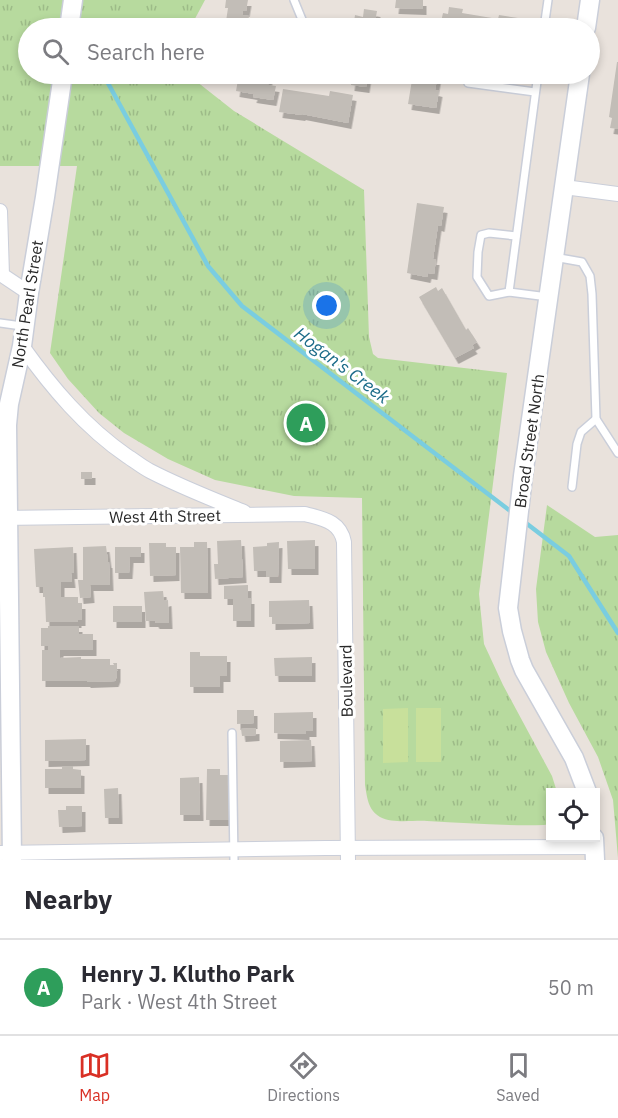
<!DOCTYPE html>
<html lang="en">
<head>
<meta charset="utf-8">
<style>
  :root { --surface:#fff; --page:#f7f7f7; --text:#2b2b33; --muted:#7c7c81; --line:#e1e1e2; --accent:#d93025 }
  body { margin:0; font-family:"IBM Plex Sans",sans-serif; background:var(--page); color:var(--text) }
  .controls { position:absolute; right:18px; bottom:18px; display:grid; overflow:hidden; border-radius:0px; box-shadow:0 3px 9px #0003 }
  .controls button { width:54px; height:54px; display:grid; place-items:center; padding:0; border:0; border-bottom:2px solid var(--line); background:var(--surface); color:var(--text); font:30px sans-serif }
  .you { position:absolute; left:327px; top:306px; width:21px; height:21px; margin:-15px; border:4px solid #fff; border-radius:50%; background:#1a73e8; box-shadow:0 0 0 9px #1a73e833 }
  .badge { display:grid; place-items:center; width:39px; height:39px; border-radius:50%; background:var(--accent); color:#fff; font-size:20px; font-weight:700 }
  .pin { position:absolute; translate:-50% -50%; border:3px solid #fff; box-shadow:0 2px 6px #0006 }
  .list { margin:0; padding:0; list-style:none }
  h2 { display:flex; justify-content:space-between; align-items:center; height:78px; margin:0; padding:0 24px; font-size:26px }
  h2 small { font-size:20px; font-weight:400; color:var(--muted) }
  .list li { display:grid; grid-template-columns:39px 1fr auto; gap:18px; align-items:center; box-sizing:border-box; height:96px; padding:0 24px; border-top:2px solid var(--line) }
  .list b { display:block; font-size:22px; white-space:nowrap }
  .list p { margin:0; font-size:20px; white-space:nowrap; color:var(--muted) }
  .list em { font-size:20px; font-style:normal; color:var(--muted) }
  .icon { flex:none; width:33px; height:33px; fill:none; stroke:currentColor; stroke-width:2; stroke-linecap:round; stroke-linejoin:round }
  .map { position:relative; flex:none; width:618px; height:860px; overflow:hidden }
  .search { position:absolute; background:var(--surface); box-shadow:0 3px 9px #0003; left:18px; right:18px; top:18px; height:66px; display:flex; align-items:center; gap:15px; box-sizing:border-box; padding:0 21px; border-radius:33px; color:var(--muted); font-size:22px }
  .sheet { height:174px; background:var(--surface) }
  nav { display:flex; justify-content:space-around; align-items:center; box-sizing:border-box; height:84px; border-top:2px solid var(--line); background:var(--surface); font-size:16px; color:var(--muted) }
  nav a { display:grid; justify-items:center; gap:3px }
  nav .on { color:var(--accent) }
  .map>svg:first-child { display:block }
  .grass { fill:url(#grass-tufts) }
  .pitch { fill:#c8e09b }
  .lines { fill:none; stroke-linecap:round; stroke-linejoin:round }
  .stream { stroke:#7acde0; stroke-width:4.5 }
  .building { fill:#c2bdb7; filter:url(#shadow) }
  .lane-casing { stroke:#caced9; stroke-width:10 }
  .street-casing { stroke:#caced9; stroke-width:16 }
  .secondary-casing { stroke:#caced9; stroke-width:21 }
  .lane { stroke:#fff; stroke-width:7 }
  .street { stroke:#fff; stroke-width:14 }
  .secondary { stroke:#fff; stroke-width:18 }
  .labels { text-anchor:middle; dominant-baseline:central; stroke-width:6; stroke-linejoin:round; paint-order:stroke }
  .street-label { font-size:16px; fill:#282828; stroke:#fff }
  .water-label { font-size:18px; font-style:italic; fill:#1c6c89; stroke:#fff }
</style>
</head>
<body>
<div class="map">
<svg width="618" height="860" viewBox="0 0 618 860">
  <defs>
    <pattern id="grass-tufts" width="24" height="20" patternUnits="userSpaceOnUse" patternTransform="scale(1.5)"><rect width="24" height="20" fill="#b7da9e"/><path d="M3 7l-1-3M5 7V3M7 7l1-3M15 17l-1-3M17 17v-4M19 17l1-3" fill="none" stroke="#9dbb88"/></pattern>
    <filter id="shadow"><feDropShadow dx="3.5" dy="6" stdDeviation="0" flood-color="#0004"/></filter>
  </defs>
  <rect width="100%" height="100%" fill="#e9e2dc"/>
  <!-- grass -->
  <g class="grass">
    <path d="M0 0H205L190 28H28V74H187L234 111 364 190 369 337 373 354 378 358 507 373 479 594 484 644 503 685 552 776 557 792H550V824L544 825C504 826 467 823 427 821 413 820 394 824 380 817 368 810 367 797 365 785L362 498 294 496 215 480 168 459 124 433 99 413 68 379 50 353 77 166H0Z"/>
    <polygon points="547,505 595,537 618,535 618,858 613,800 598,757 569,703 546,652 538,622 536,589"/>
  </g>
  <!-- pitch -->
  <g class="pitch">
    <polygon points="408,708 408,762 383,763 383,709"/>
    <rect x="416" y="708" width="25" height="54"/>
  </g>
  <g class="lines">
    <!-- stream -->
    <g class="stream">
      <polyline points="103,74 208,266 242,306 513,513"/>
      <polyline points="522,520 569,556 618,633"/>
    </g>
  </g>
  <!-- building -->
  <g class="building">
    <polygon points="226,0 248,0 246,11 243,11 242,15 249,16 247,28 225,28 228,8 225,8"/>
    <polygon points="396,0 423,0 423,9 395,8"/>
    <polygon points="449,7 463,9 462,13 498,19 499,15 518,18 516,28 465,28 459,27 459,28 446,28 447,23 441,22 443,13 448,14"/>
    <polygon points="364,9 377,11 374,28 353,28 355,15 363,17"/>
    <polygon points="617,62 618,62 618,129 610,128 612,118 609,117"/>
    <polygon points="239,74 251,74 250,78 254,79 255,74 269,76 268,85 276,86 273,100 253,97 254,94 236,91"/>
    <polygon points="346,74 368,74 366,87 351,85 352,78 345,77"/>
    <polygon points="413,74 438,74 435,90 439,91 436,108 408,104"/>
    <polygon points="283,89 329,96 330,91 353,95 348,123 302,114 302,115 279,112"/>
    <polygon points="417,203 444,207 441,226 438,225 433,259 436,259 434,274 428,273 427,277 407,273"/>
    <polygon points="436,287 438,291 442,288 466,330 468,328 477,342 472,345 474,348 455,358 419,297"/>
    <rect x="81" y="472" width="11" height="7"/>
    <polygon points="241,540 243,577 215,579 214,564 218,564 217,541"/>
    <polygon points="315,540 315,569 288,569 287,541"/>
    <polygon points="194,542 207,542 208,593 181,593 180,547 194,547"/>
    <polygon points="279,542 278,577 266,577 266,571 254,571 253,547 267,546 267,543"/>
    <polygon points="149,543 166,543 166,547 176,547 176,575 150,576"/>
    <polygon points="106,546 108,562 109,562 110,585 90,585 91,597 80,598 78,580 83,580 83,547"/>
    <polygon points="73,547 74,573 71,573 72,582 61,582 61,597 78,597 78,603 82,603 82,620 78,620 78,622 46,622 45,597 43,597 43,587 36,587 34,549"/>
    <polygon points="115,547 141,547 141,557 130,557 129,573 115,573"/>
    <polygon points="248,585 248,598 251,598 251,621 233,621 233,599 224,599 224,586"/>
    <polygon points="163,591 164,601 168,600 169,623 156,623 155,621 146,621 144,592"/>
    <polygon points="309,600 310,623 272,624 272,617 269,617 269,601"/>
    <rect x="113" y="606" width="29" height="16"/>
    <polygon points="48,626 79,626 79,634 93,634 93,650 60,650 60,658 81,657 81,659 110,659 110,665 114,665 113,663 117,663 117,676 115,681 87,682 87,681 42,681 42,650 48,650 48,646 41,646 41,628 48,628"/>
    <polygon points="190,652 200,652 200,656 227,656 227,676 220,676 220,687 190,687"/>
    <polygon points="312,657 312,676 275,676 274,658"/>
    <polygon points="237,710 254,710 254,723 237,724"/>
    <polygon points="313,712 313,731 306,731 306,734 274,733 274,713"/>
    <polygon points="256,728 256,735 242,736 241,729"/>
    <polygon points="86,739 86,760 45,761 45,740"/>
    <polygon points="311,740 312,761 280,762 280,741"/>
    <polygon points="62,766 73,766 73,769 81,770 81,788 45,788 45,769 62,769"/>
    <polygon points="207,769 220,769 220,775 228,775 229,820 206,820"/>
    <polygon points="199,777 200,815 180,815 180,778"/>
    <polygon points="118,788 119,818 105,818 104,789"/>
    <polygon points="66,806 82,806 82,826 59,827 58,810 66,810"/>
  </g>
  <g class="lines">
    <!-- lane casing -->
    <g class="lane-casing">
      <g id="lane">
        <polyline points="294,0 303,22"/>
        <polyline points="544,28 548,0"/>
        <polyline points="538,74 509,292 548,297"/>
        <polyline points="468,83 535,92"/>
        <polyline points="554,257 582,262 590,276 592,294 596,419 618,453"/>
        <polyline points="509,292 489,296 477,277 478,252 481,235 489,233 516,236"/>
        <polyline points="0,323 22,326"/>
        <polyline points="572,487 577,444 581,432 596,419"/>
        <polyline points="232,733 234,860"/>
      </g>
    </g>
    <!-- street casing -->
    <g class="street-casing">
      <g id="street">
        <polyline points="564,187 618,194"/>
        <polyline points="0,211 2,275 29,293"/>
        <path d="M22 346C52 388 85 427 127 456 135 461 142 467 150 471 181 487 212 499 244 512"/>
        <path d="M0 518 305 514C323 519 340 521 344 542L348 860"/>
        <polyline points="0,853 326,848 595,847"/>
      </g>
    </g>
    <!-- secondary casing -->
    <g class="secondary-casing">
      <g id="secondary">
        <polyline points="69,28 73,0"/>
        <polyline points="586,28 590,0"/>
        <polyline points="580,74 523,476 508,608 512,631 520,660 524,670 574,758 587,792"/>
        <polyline points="594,838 595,860"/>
        <polyline points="12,860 7,425 9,404 22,346 29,293 45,197 63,74"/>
      </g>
    </g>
    <!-- lane -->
    <use href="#lane" class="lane"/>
    <!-- street -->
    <use href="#street" class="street"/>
    <!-- secondary -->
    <use href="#secondary" class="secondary"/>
  </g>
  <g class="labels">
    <!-- street labels -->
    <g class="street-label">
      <text transform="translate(27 304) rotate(-81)">North Pearl Street</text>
      <text transform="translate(529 441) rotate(-82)">Broad Street North</text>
      <text transform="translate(165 516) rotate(-1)">West 4th Street</text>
      <text transform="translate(346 681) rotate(-91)">Boulevard</text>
    </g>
    <!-- water labels -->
    <g class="water-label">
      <text transform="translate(342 365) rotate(37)">Hogan's Creek</text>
    </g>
  </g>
</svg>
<div class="controls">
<button><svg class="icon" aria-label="locate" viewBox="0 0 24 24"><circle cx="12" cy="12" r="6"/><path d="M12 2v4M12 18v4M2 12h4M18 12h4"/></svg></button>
</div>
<div class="you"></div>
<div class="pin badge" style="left:306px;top:423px;background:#2e9e5b">A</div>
<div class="search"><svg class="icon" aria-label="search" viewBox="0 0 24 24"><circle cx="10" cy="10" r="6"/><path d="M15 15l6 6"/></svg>Search here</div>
</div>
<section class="sheet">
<h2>Nearby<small></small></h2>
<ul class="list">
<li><span class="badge" style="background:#2e9e5b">A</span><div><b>Henry J. Klutho Park</b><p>Park · West 4th Street</p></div><em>50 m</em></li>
</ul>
</section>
<nav>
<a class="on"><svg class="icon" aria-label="map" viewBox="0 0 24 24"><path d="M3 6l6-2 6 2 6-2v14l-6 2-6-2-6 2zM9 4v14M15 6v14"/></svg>Map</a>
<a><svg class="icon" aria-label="directions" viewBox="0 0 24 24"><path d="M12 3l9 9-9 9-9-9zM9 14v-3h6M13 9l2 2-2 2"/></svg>Directions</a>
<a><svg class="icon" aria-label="saved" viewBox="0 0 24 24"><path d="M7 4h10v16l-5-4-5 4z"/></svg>Saved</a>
</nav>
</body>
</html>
